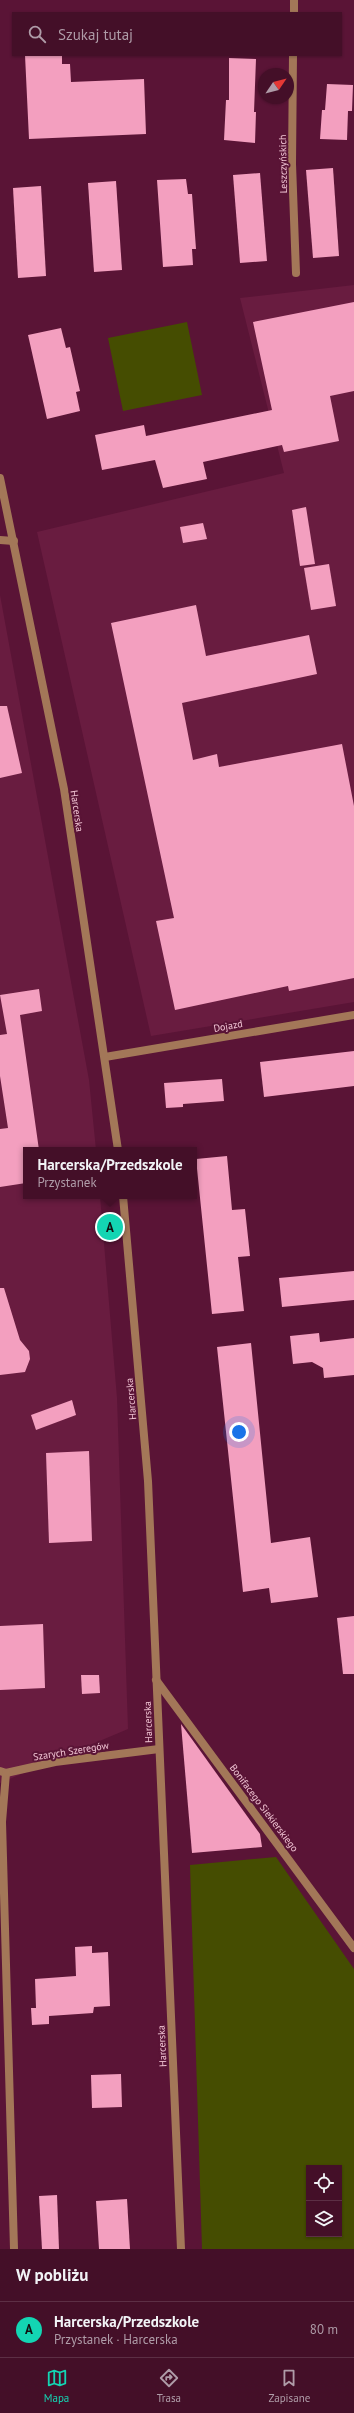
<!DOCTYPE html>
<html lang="pl">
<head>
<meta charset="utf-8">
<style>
  :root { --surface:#440f28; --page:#4e1d34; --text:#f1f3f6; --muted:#af9ca8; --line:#5c2f45; --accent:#13d5b3 }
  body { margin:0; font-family:"PT Sans",sans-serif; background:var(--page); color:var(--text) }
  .controls { position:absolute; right:12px; bottom:12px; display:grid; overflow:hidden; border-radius:0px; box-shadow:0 1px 3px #0004 }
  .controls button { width:36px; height:36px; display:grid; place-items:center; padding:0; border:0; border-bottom:1px solid var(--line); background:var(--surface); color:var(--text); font:20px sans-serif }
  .compass { position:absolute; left:258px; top:68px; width:36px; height:36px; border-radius:50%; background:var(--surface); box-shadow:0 1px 3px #0004; rotate:55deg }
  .you { position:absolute; left:239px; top:1432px; width:14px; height:14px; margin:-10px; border:3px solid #fff; border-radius:50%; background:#1a73e8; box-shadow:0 0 0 6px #1a73e833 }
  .badge { display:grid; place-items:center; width:26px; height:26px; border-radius:50%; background:var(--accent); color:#111; font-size:13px; font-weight:700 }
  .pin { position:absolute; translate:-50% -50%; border:2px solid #fff; box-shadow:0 1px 4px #0006 }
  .popup { position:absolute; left:23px; top:1147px; width:174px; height:52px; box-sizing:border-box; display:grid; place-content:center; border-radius:0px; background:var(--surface); filter:drop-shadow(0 1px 3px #0005); font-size:13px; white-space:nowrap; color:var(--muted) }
  .popup b { font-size:15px; color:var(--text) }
  .popup::after { content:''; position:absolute; left:50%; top:100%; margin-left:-8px; border:8px solid transparent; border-top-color:var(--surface) }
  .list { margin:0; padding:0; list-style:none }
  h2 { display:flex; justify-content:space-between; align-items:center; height:52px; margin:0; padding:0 16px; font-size:17px }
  h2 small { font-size:13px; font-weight:400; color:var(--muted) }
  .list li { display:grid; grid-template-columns:26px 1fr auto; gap:12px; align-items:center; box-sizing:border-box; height:56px; padding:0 16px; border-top:1px solid var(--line) }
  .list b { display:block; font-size:15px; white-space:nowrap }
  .list p { margin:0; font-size:13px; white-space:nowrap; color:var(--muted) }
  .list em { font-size:13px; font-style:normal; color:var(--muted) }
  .icon { flex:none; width:22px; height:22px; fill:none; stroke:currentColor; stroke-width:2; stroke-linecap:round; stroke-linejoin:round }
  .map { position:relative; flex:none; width:354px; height:2249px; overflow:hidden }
  .search { position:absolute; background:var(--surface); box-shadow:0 1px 3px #0004; left:12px; right:12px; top:12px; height:44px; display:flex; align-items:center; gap:10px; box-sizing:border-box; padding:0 14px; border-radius:0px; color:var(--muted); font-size:15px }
  .sheet { height:108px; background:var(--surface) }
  nav { display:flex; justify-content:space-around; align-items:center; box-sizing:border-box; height:56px; border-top:1px solid var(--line); background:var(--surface); font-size:11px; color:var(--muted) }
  nav a { display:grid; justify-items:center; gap:2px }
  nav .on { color:var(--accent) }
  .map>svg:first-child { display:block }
  .built { fill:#691c40 }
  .green { fill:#454d01; fill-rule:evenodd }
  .building { fill:#f39fbf }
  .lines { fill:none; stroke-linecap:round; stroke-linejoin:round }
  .minor { stroke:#a37758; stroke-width:8 }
  .tertiary { stroke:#a37758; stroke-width:8 }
  .labels { text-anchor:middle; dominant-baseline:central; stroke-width:4; stroke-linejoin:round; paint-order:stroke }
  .street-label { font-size:10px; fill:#f3c7d6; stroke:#5a1436 }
</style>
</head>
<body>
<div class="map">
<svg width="354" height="2249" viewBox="0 0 354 2249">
  <rect width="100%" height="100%" fill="#5a1436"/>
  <!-- built -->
  <g class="built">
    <polygon points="354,285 354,1002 151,1036 37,532 284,473 240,298"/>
    <polygon points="0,595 89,1080 96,1150 26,1150 26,1196 100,1196 117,1398 128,1729 0,1783"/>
  </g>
  <!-- green -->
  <g class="green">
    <polygon points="187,322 202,395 123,411 108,338"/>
    <path d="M276 1857 354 1969V2249H202L190 1865ZM309 2168H339V2234H309Z"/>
  </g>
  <!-- building -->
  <g class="building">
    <polygon points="25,55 62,55 62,64 70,64 71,82 144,79 146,134 29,139"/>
    <polygon points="229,58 256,59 254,112 256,112 255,143 224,140 226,100 229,100"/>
    <polygon points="327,84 353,85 352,111 348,111 347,140 320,139 322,110 325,110"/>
    <polygon points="333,168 339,256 313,258 306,170"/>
    <polygon points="260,173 267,261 240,263 233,175"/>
    <polygon points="186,179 188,194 192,194 196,249 192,249 193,265 163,267 157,180"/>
    <polygon points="116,181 122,270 94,272 88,183"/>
    <polygon points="41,186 46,276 18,278 13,188"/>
    <polygon points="354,302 354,391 330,396 339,441 284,452 282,445 203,462 207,479 163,488 155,460 102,470 95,435 144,425 146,436 272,410 253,322"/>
    <polygon points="61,328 66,348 70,347 80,391 76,392 80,411 47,419 28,335"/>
    <polygon points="306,507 315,564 300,566 292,510"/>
    <polygon points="203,523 207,539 183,543 180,527"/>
    <polygon points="329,564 336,606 311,610 304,568"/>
    <polygon points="196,605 206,656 309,635 317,674 182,703 193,760 217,754 219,767 342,744 354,806 354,978 289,991 288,986 175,1010 156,921 174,918 111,623"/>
    <polygon points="0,706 7,706 22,773 0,778"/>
    <polygon points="39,989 42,1011 20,1015 39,1150 26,1150 26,1183 0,1187 0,1129 8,1128 0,1076 0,1035 7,1034 0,995"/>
    <polygon points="354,1051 354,1086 264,1097 260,1062"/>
    <polygon points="222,1079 224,1101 183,1104 183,1107 166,1108 164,1083"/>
    <polygon points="227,1156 232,1210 245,1209 250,1256 238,1257 244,1311 212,1314 196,1159"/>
    <polygon points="354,1271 354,1300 282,1307 279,1278"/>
    <polygon points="0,1288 4,1288 20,1340 29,1351 30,1359 25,1372 0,1375"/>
    <polygon points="319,1333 320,1342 354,1338 354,1375 324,1378 323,1368 312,1362 293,1364 290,1336"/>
    <polygon points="251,1343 271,1543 310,1537 318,1597 271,1603 269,1588 243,1592 217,1347"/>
    <polygon points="72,1400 76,1415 36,1430 31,1415"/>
    <polygon points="89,1451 92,1541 49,1543 46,1453"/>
    <polygon points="354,1616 354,1674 343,1674 337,1618"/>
    <polygon points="43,1624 45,1688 0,1690 0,1626"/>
    <polygon points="81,1675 99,1675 100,1693 82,1694"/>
    <polygon points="181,1724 260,1834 262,1847 192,1853"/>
    <polygon points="92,1946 92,1953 108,1952 110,2006 94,2007 93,2013 49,2016 49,2024 32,2025 31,2008 36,2008 35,1979 76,1976 75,1947"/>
    <polygon points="121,2074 122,2107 92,2108 91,2075"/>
    <polygon points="57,2195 59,2249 42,2249 39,2196"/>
    <polygon points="127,2199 130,2249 99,2249 96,2201"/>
  </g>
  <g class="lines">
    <!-- minor -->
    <g class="minor">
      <polyline points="294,13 294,0"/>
      <polyline points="293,55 292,164 296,273"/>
      <polyline points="0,540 14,541"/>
      <polyline points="105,1057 354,1015"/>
      <polyline points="156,1680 354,1948"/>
      <polyline points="0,1771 6,1773 55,1762 159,1749"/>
      <polyline points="6,1773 2,1822 14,2249"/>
    </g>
    <!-- tertiary -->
    <g class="tertiary">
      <polyline points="0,478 64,789 118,1150"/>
      <polyline points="123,1196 148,1481 181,2249"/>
    </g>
  </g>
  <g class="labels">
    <!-- street labels -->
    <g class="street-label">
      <text transform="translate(283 164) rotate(-91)">Leszczyńskich</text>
      <text transform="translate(77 811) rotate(82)">Harcerska</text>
      <text transform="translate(228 1026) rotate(-10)">Dojazd</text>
      <text transform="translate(131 1399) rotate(-95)">Harcerska</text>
      <text transform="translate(148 1722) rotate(-92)">Harcerska</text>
      <text transform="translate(71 1751) rotate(-9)">Szarych Szeregów</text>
      <text transform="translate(264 1808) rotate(53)">Bonifacego Siekierskiego</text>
      <text transform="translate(162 2046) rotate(-93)">Harcerska</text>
    </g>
  </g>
</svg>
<div class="controls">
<button><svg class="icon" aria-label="locate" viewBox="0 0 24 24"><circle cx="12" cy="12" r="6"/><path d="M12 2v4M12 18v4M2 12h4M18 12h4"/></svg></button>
<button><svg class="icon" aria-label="layers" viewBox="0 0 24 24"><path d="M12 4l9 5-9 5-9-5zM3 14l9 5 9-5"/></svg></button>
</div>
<svg class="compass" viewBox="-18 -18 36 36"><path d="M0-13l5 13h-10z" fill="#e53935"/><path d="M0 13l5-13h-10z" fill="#af9ca8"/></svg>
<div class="you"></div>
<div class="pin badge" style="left:110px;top:1227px">A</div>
<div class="popup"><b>Harcerska/Przedszkole</b>Przystanek</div>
<div class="search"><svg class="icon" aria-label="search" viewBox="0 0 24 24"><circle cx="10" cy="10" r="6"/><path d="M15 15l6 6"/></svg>Szukaj tutaj</div>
</div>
<section class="sheet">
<h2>W pobliżu<small></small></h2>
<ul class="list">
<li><span class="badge">A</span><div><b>Harcerska/Przedszkole</b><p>Przystanek · Harcerska</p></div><em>80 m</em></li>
</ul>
</section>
<nav>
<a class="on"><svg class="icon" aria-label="map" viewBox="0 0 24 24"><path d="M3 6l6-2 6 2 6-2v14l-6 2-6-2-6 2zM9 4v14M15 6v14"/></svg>Mapa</a>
<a><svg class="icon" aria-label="directions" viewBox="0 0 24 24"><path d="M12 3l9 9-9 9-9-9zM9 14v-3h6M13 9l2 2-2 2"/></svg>Trasa</a>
<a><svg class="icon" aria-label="saved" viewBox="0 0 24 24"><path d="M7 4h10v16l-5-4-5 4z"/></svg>Zapisane</a>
</nav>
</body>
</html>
